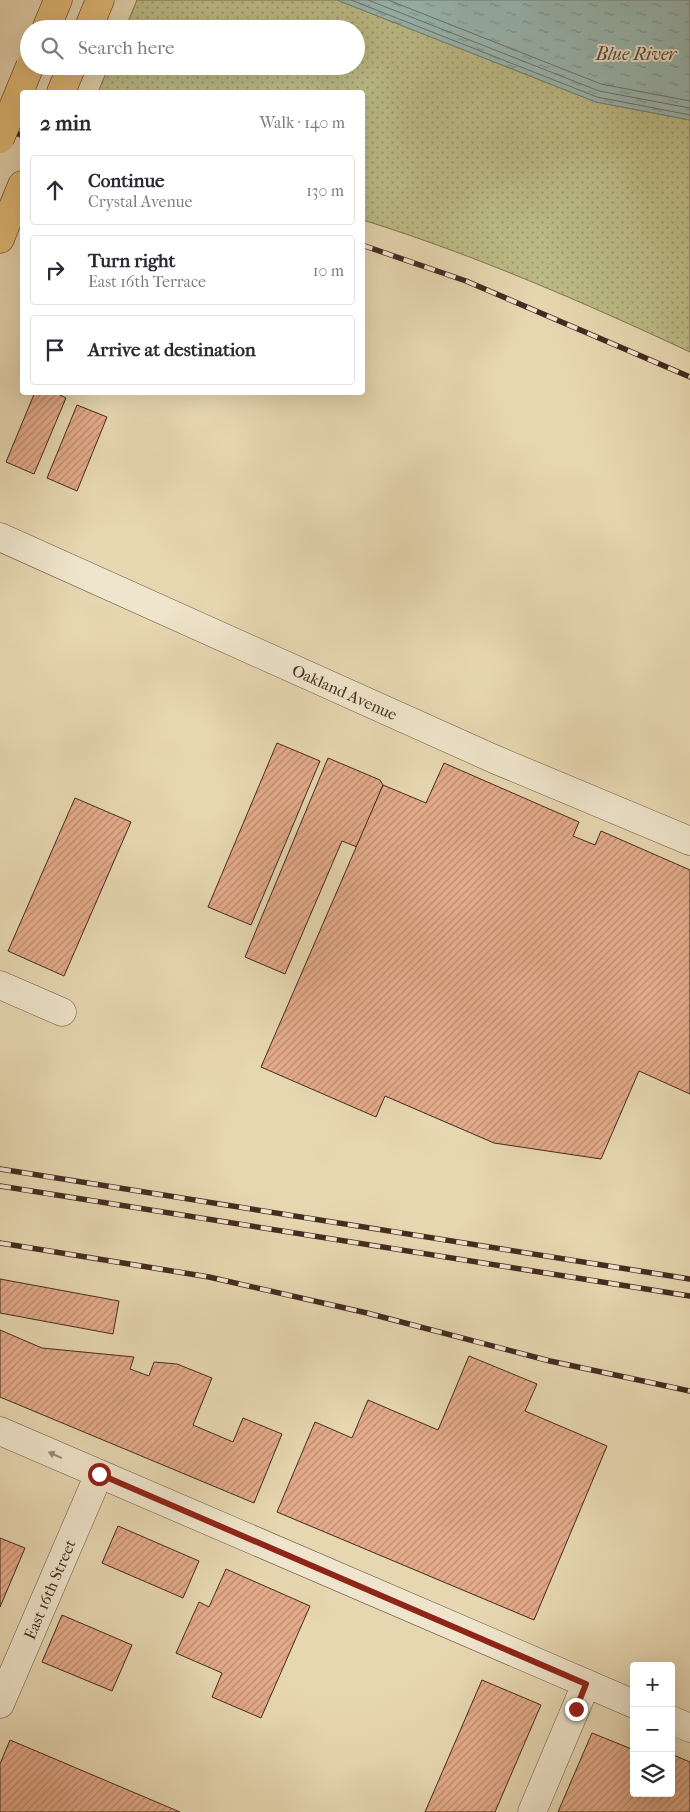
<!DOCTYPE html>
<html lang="en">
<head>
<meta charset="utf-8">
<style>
  :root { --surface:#fff; --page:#f2f2f3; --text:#2b2b33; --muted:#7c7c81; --line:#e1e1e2 }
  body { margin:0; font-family:"IM FELL French Canon",serif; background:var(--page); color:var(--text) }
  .controls { position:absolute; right:15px; bottom:15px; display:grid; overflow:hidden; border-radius:5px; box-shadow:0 5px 20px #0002 }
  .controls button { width:45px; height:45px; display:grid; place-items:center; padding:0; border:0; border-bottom:1px solid var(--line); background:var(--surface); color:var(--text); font:25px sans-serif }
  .stop { position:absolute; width:15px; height:15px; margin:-11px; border:4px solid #8f2418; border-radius:50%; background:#fff }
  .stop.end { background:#8f2418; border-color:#fff; box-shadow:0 1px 5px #0008 }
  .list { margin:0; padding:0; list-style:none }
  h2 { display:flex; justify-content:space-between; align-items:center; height:65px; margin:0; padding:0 20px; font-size:21px }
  h2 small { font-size:16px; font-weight:400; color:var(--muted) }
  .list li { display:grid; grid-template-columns:32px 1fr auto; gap:15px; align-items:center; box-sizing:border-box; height:70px; margin:0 10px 10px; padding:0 10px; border:1px solid var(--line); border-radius:5px }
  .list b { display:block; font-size:19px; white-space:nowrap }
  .list p { margin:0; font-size:16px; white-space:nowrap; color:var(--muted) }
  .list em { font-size:16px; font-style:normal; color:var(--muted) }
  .icon { flex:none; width:28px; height:28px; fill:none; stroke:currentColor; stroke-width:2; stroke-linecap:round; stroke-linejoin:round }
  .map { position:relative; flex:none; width:690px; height:1812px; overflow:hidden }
  .search { position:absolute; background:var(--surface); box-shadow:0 5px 20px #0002; left:20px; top:20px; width:345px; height:55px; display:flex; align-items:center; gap:12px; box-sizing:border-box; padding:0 18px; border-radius:28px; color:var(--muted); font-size:19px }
  .panel { position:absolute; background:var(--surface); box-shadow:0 5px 20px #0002; left:20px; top:90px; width:345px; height:305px; border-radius:5px }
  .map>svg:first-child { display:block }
  .grass { fill:url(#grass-dots); stroke:#807354 }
  .water { fill:url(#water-ripples); stroke:#767f78 }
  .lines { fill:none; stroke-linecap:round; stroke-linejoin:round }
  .shore { stroke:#6e716a; stroke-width:1 }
  .building { fill:url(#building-hatch); stroke:#442a20 }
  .minor-casing { stroke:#6d5544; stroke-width:29 }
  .major-casing { stroke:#442a20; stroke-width:29 }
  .minor { stroke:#efe5cc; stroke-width:28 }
  .major { stroke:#e4bc78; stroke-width:28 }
  .rail-casing { stroke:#442a20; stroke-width:5.5 }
  .rail { stroke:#efe5cc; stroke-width:4; stroke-dasharray:11; stroke-linecap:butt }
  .major-bridge-casing { stroke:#442a20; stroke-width:29; stroke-linecap:butt }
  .major-bridge { stroke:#e4bc78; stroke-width:28 }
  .oneway { fill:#9a8876 }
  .route { stroke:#8f2418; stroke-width:6 }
  .labels { text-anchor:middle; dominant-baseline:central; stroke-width:4; stroke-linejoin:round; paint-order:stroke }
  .street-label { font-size:16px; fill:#442a20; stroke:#efe5cc }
  .water-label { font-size:18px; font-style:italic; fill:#55463d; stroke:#efe5cc }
</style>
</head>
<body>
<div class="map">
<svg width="690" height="1812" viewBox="0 0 690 1812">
  <defs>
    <pattern id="grass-dots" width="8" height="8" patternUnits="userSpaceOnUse" patternTransform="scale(1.25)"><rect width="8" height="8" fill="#bcbc87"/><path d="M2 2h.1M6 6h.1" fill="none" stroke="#9a996e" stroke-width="1.8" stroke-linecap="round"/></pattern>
    <pattern id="water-ripples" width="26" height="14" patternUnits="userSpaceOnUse" patternTransform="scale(1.25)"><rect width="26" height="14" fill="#98b8b3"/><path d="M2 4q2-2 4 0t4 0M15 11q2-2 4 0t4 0" fill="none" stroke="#7e9691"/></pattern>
    <pattern id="building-hatch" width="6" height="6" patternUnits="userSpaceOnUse" patternTransform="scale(1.25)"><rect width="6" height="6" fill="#e4ab8a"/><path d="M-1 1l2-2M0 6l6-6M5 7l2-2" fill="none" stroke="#ba8b70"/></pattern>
  </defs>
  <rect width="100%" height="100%" fill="#e7d7b1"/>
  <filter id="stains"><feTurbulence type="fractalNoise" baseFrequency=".004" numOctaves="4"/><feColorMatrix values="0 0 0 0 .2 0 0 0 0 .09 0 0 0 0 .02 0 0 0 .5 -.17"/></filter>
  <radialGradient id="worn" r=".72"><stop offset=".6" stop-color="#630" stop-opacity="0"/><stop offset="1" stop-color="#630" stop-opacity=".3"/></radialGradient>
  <!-- grass -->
  <path class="grass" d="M137 0H337L596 102 690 120V352C583 302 475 255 363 220L362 92H98L109 66H356V29H125Z"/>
  <!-- water -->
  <polygon class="water" points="337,0 690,0 690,120 596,102"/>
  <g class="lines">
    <!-- shore -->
    <g class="shore">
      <polyline points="351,0 597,97 690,115"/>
      <polyline points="368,0 599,91 690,108"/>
      <polyline points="388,0 601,84 690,101"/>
    </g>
  </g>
  <!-- building -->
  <g class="building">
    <polygon points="35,392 54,392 66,398 34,474 6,462"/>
    <polygon points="77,405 107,417 77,491 47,478"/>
    <polygon points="277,743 320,761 251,925 208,907"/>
    <polygon points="328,758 380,780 383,785 357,847 342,841 285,974 245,957"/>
    <polygon points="444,763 579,822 573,836 595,845 601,831 690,870 690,1094 639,1071 601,1159 494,1143 385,1096 376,1117 261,1067 383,785 426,803"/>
    <polygon points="75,798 131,822 64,976 8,951"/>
    <polygon points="0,1279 119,1301 113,1334 0,1313"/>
    <polygon points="0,1330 42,1348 134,1357 130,1369 149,1376 154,1362 177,1364 212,1378 193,1425 233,1442 243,1418 282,1434 254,1503 0,1397"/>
    <polygon points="469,1356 537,1384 525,1411 607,1446 534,1620 277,1512 315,1422 352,1438 368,1400 438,1430"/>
    <polygon points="118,1526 199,1561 183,1598 102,1563"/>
    <polygon points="0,1538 25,1548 0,1607"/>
    <polygon points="226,1569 310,1606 261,1718 212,1697 222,1673 176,1653 199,1602 209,1607"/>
    <polygon points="62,1615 132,1645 112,1691 42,1662"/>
    <polygon points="482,1680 541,1705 495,1812 425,1812"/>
    <polygon points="592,1733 634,1750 634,1793 671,1793 671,1754 690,1762 690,1812 558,1812"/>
    <polygon points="10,1740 180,1812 0,1812 0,1764"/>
  </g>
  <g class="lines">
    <!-- minor casing -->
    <g class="minor-casing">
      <g id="minor">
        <path id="s1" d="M0 537 494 759 690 841"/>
        <polyline points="0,985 62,1012"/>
        <polyline points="0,1431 634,1704"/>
        <path id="s2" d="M0 1704 99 1474"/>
        <polyline points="671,1720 690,1728"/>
        <polyline points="532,1812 586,1684"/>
      </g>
    </g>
    <!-- major casing -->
    <g class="major-casing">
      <g id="major">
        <polyline points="46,29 58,0"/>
        <polyline points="88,29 100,0"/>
        <polyline points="61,92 72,66"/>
        <polyline points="0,239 22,185"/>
      </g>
    </g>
    <!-- minor -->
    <use href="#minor" class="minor"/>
    <!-- major -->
    <use href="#major" class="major"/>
    <!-- rail casing -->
    <g class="rail-casing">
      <g id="rail">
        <polyline points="0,129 22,135"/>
        <polyline points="362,245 466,281 690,377"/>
        <polyline points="0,1169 690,1279"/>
        <polyline points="0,1186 690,1296"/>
        <polyline points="0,1243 209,1277 367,1313 550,1361 690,1391"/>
      </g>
    </g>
    <!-- rail -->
    <use href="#rail" class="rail"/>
    <!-- major-bridge casing -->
    <g class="major-bridge-casing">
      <polyline id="major-bridge" points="0,139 30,66"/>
    </g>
    <!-- major-bridge -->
    <use href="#major-bridge" class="major-bridge"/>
  </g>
  <!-- one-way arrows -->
  <defs><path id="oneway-solid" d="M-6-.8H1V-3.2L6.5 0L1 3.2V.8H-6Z" transform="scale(1.25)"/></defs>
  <use class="oneway" href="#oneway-solid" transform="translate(55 1455) rotate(-156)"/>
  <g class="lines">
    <!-- route -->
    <polyline class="route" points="99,1474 586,1684 576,1709"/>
  </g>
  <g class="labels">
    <!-- street labels -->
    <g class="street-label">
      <text stroke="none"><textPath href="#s1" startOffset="378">Oakland Avenue</textPath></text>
      <text stroke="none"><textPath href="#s2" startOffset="125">East 16th Street</textPath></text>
    </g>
    <!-- water labels -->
    <g class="water-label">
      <text x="636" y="54">Blue River</text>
    </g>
  </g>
  <rect width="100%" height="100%" filter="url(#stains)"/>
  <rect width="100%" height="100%" fill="url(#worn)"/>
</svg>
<div class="controls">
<button>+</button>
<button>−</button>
<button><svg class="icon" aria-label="layers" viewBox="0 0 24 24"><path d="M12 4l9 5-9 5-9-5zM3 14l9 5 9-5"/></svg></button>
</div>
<div class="stop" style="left:99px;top:1474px"></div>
<div class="stop end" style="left:576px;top:1709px"></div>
<div class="search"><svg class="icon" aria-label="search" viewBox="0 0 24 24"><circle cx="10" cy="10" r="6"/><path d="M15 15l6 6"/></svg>Search here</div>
<section class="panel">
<h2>2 min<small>Walk · 140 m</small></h2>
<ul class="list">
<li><svg class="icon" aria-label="ahead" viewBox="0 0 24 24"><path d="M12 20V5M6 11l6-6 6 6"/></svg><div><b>Continue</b><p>Crystal Avenue</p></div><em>130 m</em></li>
<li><svg class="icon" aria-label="right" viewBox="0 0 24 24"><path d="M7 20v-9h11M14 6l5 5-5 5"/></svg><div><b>Turn right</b><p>East 16th Terrace</p></div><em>10 m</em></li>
<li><svg class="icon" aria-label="arrive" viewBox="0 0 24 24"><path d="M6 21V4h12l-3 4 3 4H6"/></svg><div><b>Arrive at destination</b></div></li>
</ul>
</section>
</div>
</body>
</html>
